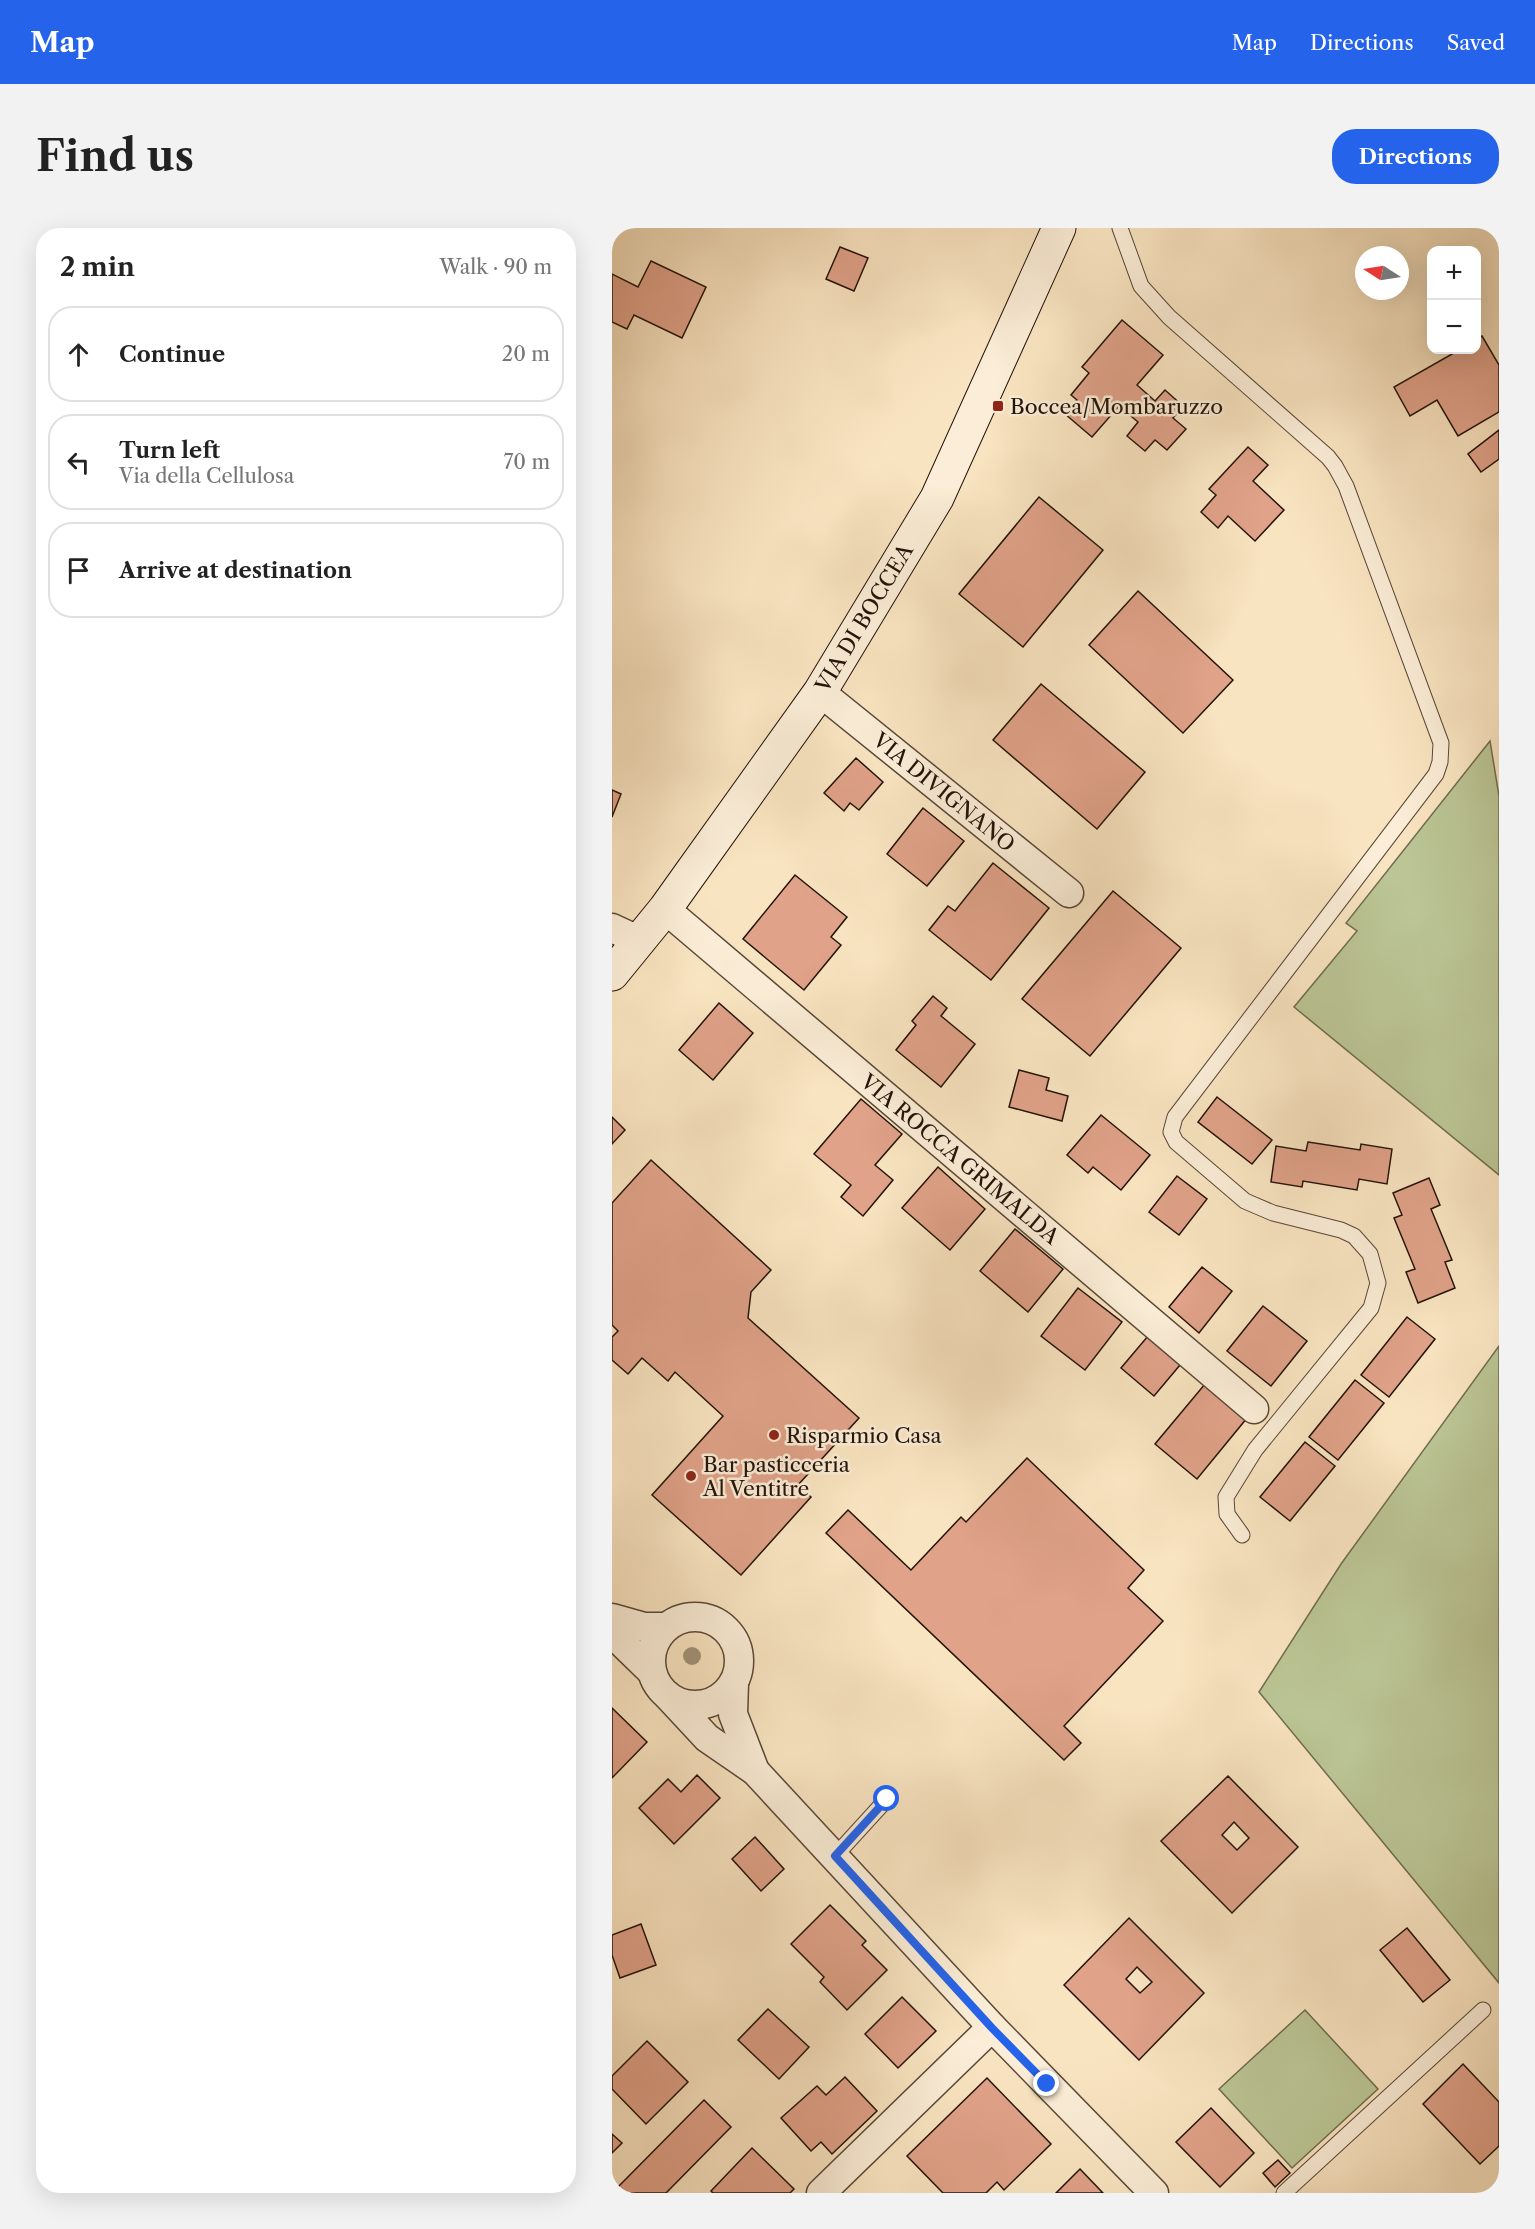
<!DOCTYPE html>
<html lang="en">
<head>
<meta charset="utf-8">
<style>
  :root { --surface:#fff; --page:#f2f2f2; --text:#222; --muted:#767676; --line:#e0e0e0; --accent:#2563eb }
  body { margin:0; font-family:"Libre Caslon Text",serif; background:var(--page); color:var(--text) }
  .controls { position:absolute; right:18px; top:18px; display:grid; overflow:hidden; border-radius:12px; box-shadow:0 6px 24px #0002 }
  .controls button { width:54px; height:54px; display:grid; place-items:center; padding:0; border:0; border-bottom:2px solid var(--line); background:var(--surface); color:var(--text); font:30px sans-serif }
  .compass { position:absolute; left:743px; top:18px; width:54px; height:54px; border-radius:50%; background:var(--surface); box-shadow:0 6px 24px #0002; rotate:282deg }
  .stop { position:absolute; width:18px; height:18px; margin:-14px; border:4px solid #2563eb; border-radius:50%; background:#fff }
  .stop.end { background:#2563eb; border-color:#fff; box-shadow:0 2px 6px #0008 }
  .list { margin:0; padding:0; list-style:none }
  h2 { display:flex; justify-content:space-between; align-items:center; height:78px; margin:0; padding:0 24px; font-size:26px }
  h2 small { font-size:20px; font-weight:400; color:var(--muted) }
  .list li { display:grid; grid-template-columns:39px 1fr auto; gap:18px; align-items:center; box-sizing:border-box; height:96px; margin:0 12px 12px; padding:0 12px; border:2px solid var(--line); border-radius:24px }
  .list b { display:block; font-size:22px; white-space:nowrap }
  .list p { margin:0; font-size:20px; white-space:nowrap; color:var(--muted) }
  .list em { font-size:20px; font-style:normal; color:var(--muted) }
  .icon { flex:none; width:33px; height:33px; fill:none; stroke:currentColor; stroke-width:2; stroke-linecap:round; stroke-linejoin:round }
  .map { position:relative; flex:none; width:887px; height:1965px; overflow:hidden; border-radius:24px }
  header { display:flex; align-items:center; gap:36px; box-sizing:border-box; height:84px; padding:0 30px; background:var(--accent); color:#fff }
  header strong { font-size:28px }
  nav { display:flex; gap:33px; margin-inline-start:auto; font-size:21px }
  .intro { display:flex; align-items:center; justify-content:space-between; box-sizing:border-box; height:144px; padding:0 36px }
  h1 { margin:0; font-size:42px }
  .button { padding:15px 27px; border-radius:24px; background:var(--accent); color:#fff; font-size:21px; font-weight:700 }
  main { display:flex; gap:36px; padding:0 36px }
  aside { flex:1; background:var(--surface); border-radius:24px; box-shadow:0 6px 24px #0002 }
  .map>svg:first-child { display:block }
  .green { fill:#bbc595; stroke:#6f6c4f; stroke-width:1.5 }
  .building { fill:#e0a289; stroke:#231309; stroke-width:1.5; fill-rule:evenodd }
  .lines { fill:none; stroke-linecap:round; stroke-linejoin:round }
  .lane-casing { stroke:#584737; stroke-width:17 }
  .street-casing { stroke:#584737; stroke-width:31 }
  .secondary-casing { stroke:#231309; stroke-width:35 }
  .lane { stroke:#fbedd7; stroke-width:15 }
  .street { stroke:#fbedd7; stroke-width:28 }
  .secondary { stroke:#fbedd7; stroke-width:33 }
  .tree { fill:#a09377 }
  .route { stroke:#2563eb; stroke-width:8 }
  .poi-dot { fill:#8f2418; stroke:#fbedd7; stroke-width:2 }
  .labels { text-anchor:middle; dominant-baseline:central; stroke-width:5; stroke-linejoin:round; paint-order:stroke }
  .poi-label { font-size:21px; fill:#231309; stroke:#fbedd7; text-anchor:start }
  .street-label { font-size:21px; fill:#231309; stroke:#fbedd7 }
</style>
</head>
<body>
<header>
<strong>Map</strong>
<nav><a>Map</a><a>Directions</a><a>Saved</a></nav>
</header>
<div class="intro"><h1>Find us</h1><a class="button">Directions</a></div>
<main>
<aside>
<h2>2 min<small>Walk · 90 m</small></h2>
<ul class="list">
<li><svg class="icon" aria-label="ahead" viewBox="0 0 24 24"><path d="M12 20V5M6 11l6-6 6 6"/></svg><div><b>Continue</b></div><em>20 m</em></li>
<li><svg class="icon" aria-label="left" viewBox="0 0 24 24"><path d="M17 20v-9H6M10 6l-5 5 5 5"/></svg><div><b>Turn left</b><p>Via della Cellulosa</p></div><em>70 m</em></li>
<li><svg class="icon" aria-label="arrive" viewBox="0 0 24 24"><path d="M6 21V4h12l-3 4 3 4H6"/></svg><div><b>Arrive at destination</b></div></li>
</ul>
</aside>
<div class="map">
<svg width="887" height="1965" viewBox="0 0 887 1965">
  <rect width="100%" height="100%" fill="#f9e4c1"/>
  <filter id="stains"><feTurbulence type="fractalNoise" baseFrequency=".00333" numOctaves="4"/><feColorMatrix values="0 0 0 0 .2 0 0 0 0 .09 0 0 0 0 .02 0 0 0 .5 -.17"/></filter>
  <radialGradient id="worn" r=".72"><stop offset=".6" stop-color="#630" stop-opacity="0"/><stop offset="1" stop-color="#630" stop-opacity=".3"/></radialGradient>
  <!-- green -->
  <g class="green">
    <polygon points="878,513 887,568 887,947 682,779 745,703 734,695"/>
    <polygon points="887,1118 887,1755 647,1464 729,1336"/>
    <polygon points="693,1782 766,1861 680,1940 607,1861"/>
  </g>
  <!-- building -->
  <g class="building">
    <polygon points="228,19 256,30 242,63 214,51"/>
    <polygon points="39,33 94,59 70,110 22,87 15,101 0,94 0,46 26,59"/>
    <polygon points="510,92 551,127 525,157 543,173 553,162 571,178 561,190 574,201 555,222 543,212 533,223 515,208 526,194 507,178 480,209 453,186 465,172 459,167 477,145 470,139"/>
    <polygon points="870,108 887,137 887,184 846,208 825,172 798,188 782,159 847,122 864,122 864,111"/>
    <polygon points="887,202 887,231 869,244 856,226"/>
    <polygon points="636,219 656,237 641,253 672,282 643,313 616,288 606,300 589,284 604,267 597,261"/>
    <polygon points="427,269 491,322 411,419 347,366"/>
    <polygon points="526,363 621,452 571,505 477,417"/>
    <polygon points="429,456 533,544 485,601 381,512"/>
    <polygon points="244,530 271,554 247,582 238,575 232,583 212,565"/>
    <polygon points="0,562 9,566 0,589"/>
    <polygon points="311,580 352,613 315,658 275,626"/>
    <polygon points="381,635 437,680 379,752 317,702 336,678 343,683"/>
    <polygon points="183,647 235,689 219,709 229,717 192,762 131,711"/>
    <polygon points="501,663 569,720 478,828 410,771"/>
    <polygon points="321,768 335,780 329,788 363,816 329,859 284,822 304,797 300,793"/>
    <polygon points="107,775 141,805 101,852 67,822"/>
    <polygon points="407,842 437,850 434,862 456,868 450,893 397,879"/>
    <polygon points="605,869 660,912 640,936 586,894"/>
    <polygon points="249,871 290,906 263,937 281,952 251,988 229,969 239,957 202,926"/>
    <polygon points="489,887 538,927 509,962 481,939 476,945 455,927"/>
    <polygon points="0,889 13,902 0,916"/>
    <polygon points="696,914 748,922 749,916 780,921 775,956 747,951 745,962 691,953 690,959 659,954 664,918 694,923"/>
    <polygon points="39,932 159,1042 139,1064 136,1090 247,1190 186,1257 199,1269 129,1347 40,1267 111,1188 63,1144 56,1153 30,1130 16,1146 0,1132 0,1109 6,1103 0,1097 0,975"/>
    <polygon points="326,939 373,981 338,1022 290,980"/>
    <polygon points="565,948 595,971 567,1007 537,984"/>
    <polygon points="817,950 828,977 819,981 840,1032 833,1034 843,1060 806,1075 794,1044 803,1041 782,990 790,987 781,965"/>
    <polygon points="403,1001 451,1041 416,1084 368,1043"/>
    <polygon points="590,1039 620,1063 587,1105 557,1079"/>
    <polygon points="466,1060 510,1094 473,1142 429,1108"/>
    <polygon points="651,1078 695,1113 659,1158 615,1123"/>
    <polygon points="795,1089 823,1111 777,1169 749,1147"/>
    <polygon points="536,1108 568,1137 542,1168 509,1140"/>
    <polygon points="743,1152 772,1175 726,1232 697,1209"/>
    <polygon points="593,1156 635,1190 585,1251 543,1216"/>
    <polygon points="693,1214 723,1238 678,1293 648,1269"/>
    <polygon points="415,1230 532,1342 516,1360 551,1393 452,1498 469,1515 452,1532 214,1305 236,1282 299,1342 349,1289 354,1294"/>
    <polygon points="0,1480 35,1514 0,1550"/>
    <polygon points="85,1547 108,1570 62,1616 27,1580 56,1551 69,1564"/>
    <path d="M616 1548 686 1619 620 1685 549 1613ZM622 1594 637 1610 625 1622 610 1607Z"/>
    <polygon points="143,1609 172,1641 149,1663 120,1631"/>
    <polygon points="218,1677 254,1713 250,1717 275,1742 235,1782 208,1754 212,1749 179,1716"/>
    <path d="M517 1690 592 1765 527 1832 452 1757ZM525 1739 540 1754 528 1765 514 1751Z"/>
    <polygon points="29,1696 44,1737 8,1750 0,1727 0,1707"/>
    <polygon points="795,1700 838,1752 811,1774 768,1722"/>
    <polygon points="290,1769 324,1803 286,1840 253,1806"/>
    <polygon points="156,1781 197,1819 167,1851 126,1812"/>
    <polygon points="35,1813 76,1854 34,1896 0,1861 0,1848"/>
    <polygon points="851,1836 887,1874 887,1918 868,1936 811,1876"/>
    <polygon points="233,1849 265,1883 220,1926 209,1914 199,1923 169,1890 205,1858 214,1867"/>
    <polygon points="375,1850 439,1916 392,1962 385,1954 374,1965 331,1965 295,1928"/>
    <polygon points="92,1872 119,1899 54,1965 10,1965 5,1960"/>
    <polygon points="599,1880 642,1925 608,1959 564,1914"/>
    <polygon points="0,1906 10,1915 0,1925"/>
    <polygon points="140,1920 182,1961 178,1965 101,1965 99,1963"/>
    <polygon points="666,1932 678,1945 663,1959 651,1945"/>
    <polygon points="468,1941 491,1965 444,1965"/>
  </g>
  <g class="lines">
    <!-- lane casing -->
    <g class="lane-casing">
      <g id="lane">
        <polyline points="508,0 529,58 557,89 716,229 723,238 734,258 829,515 828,534 824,546 563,889 559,904 564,914 633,973 661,985 729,1002 742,1008 758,1026 766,1055 759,1080 643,1222 614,1269 615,1286 630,1307"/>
        <polyline points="223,1628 275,1571"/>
        <polyline points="672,1965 871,1782"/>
      </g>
    </g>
    <!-- street casing -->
    <g class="street-casing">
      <g id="street">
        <polyline points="208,464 457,665"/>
        <polyline points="53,681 642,1181"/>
        <polyline points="0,700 28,713"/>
        <circle cx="83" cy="1433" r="44"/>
        <polyline points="0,1390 32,1399 54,1399"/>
        <polyline points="0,1405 40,1444"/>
        <polyline points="122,1454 121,1486 143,1543"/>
        <polyline points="56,1468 95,1510 143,1543 380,1799 542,1965"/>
        <polyline points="209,1965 380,1799"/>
      </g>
    </g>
    <!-- secondary casing -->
    <g class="secondary-casing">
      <polyline id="secondary" points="0,746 53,681 208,464 325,270 447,0"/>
    </g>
    <!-- lane -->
    <use href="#lane" class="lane"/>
    <!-- street -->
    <use href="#street" class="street"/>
    <!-- secondary -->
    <use href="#secondary" class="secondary"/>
  </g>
  <!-- trees -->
  <circle class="tree" cx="80" cy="1428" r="9"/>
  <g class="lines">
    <!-- route -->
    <polyline class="route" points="275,1571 223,1628 380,1800 435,1856"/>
  </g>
  <!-- markers -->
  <g class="poi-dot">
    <rect x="380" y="172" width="12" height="12" rx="3"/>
    <circle cx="162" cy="1207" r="6"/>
    <circle cx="79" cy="1248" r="6"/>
  </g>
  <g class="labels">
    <!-- poi labels -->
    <g class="poi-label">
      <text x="398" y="178">Boccea/Mombaruzzo</text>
      <text x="174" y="1207">Risparmio Casa</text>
      <text x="91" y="1236">Bar pasticceria<tspan x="91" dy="24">Al Ventitre</tspan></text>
    </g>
    <!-- street labels -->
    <g class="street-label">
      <text transform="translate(252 390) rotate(-59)">VIA DI BOCCEA</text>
      <text transform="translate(332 564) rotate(39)">VIA DIVIGNANO</text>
      <text transform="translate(348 931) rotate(40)">VIA ROCCA GRIMALDA</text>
    </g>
  </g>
  <rect width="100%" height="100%" filter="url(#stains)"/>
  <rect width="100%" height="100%" fill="url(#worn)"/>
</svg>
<div class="controls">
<button>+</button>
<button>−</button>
</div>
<svg class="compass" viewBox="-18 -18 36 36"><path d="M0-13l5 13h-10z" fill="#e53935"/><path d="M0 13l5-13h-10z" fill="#767676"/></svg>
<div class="stop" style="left:275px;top:1571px"></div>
<div class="stop end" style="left:435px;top:1856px"></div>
</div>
</main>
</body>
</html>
